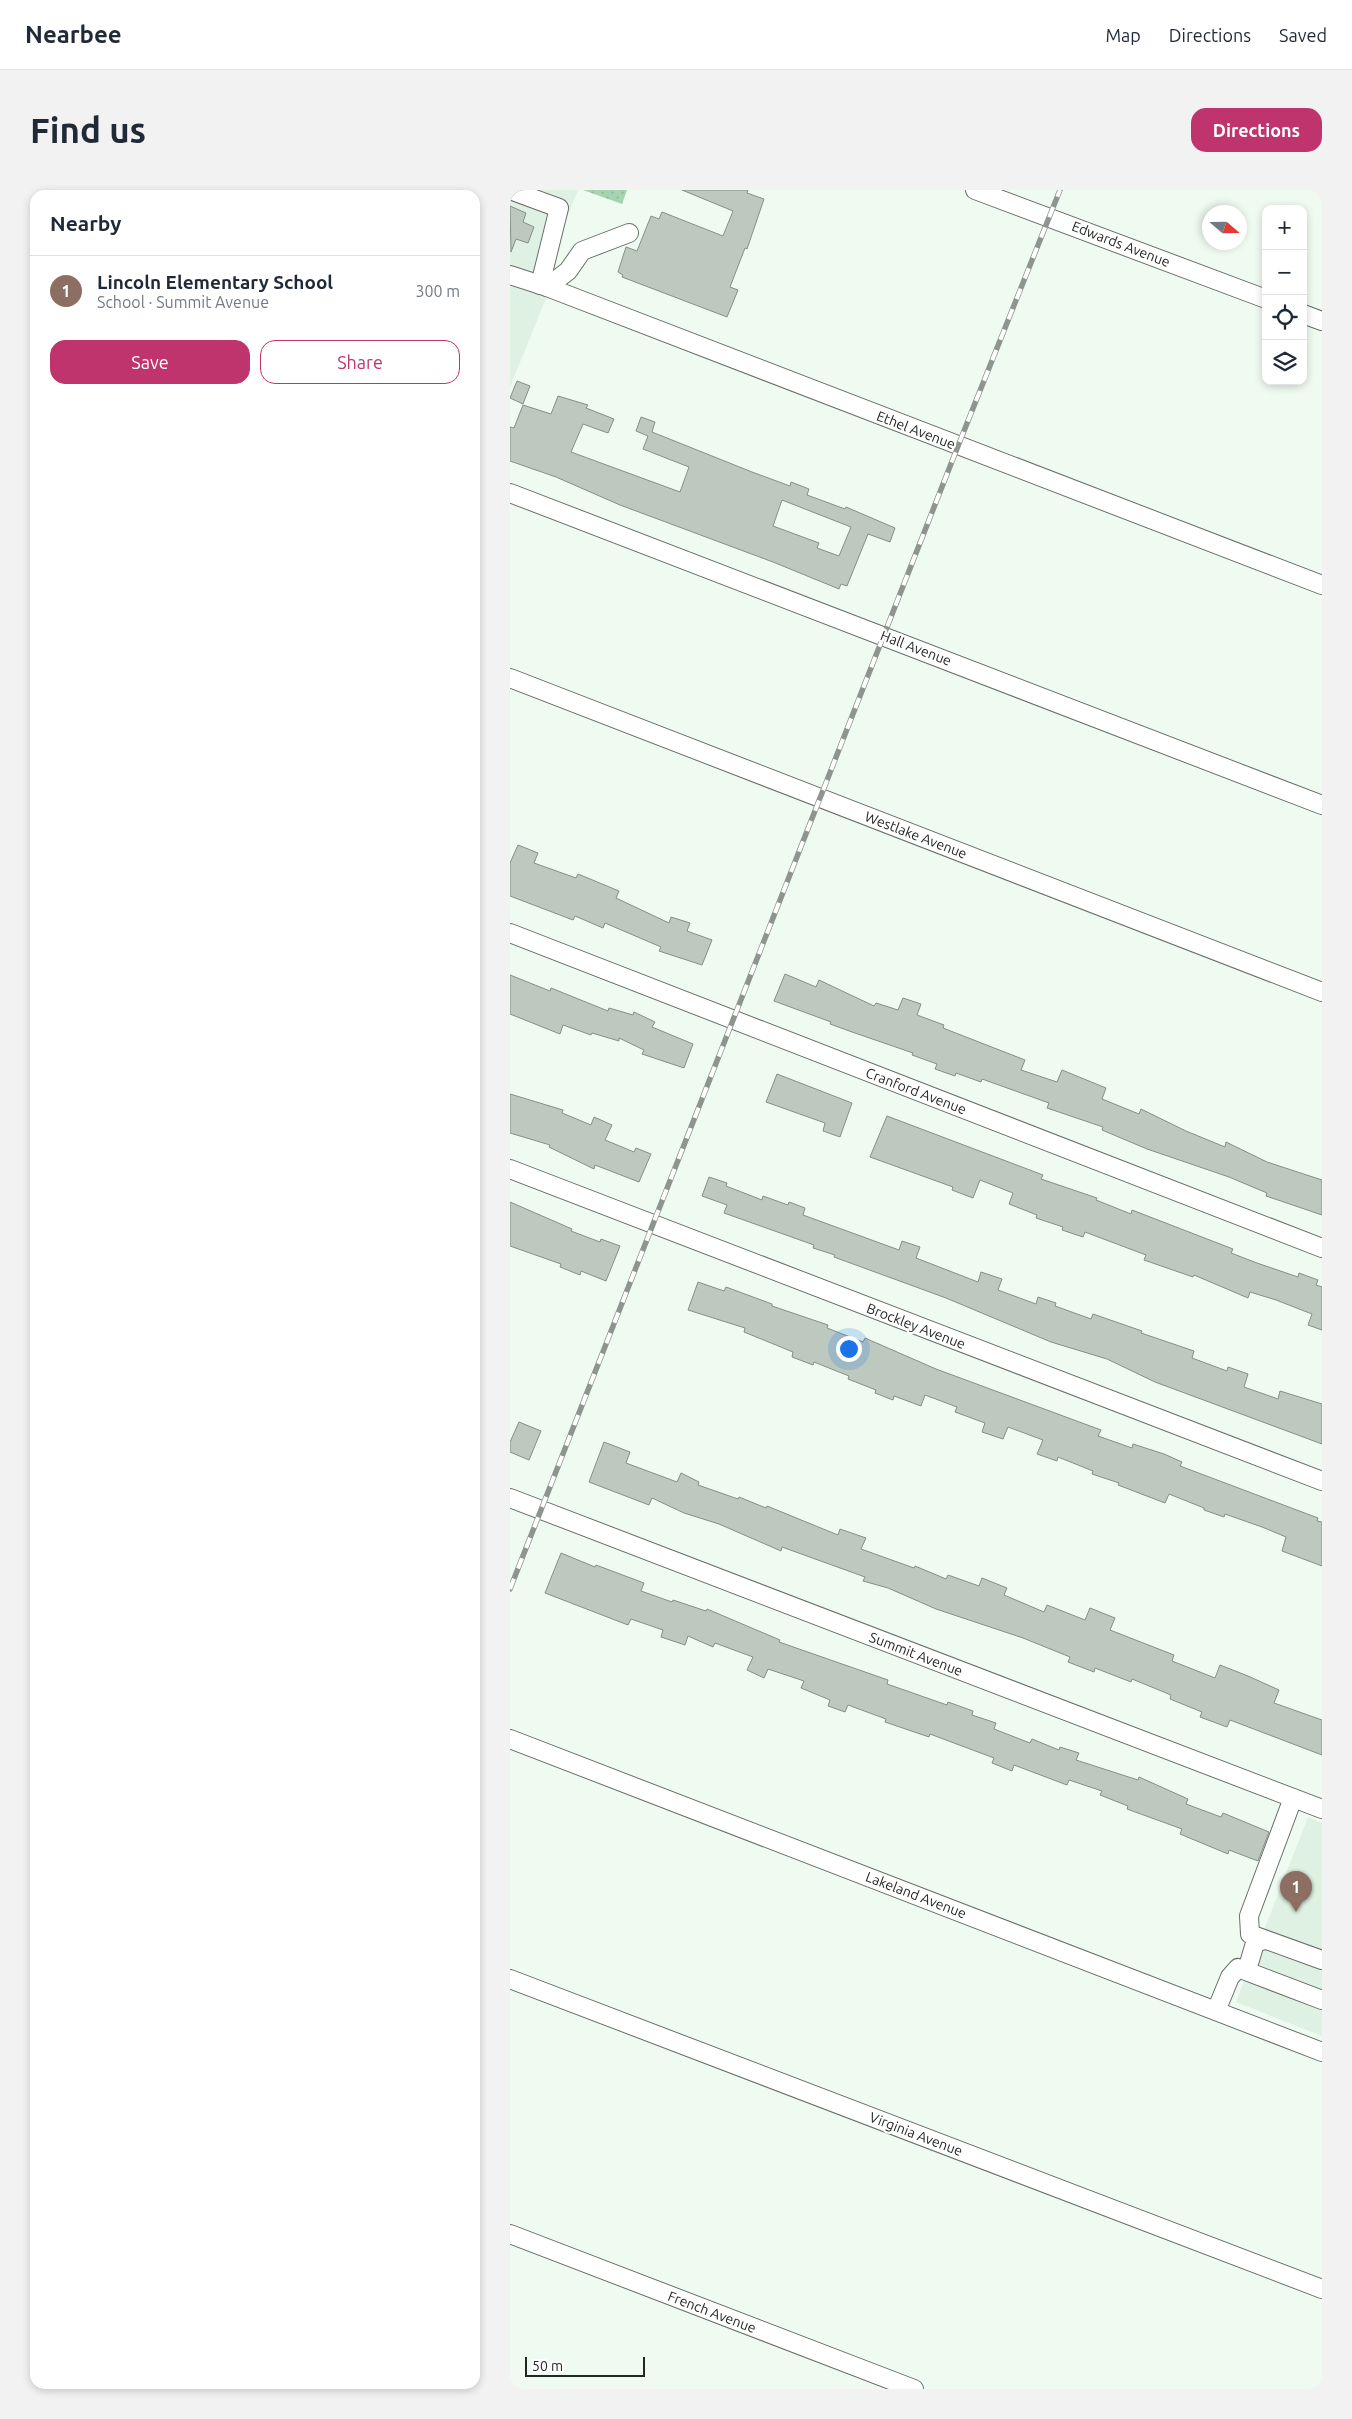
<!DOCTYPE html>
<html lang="en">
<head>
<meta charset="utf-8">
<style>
  :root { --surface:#fff; --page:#f2f2f3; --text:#1f2937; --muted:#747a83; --line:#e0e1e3; --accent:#bf346c }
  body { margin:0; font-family:Ubuntu,sans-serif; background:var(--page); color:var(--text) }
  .controls { position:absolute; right:15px; top:15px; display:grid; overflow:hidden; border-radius:10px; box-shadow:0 2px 8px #0003 }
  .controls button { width:45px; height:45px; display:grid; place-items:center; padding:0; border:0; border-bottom:1px solid var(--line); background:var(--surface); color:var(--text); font:25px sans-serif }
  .compass { position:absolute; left:692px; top:15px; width:45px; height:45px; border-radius:50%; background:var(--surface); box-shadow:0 2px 8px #0003; rotate:110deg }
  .scale { position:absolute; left:15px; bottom:12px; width:120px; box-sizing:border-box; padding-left:5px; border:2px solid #232724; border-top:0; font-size:14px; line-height:18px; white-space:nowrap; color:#232724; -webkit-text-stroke:4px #fff; paint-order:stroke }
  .you { position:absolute; left:338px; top:1158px; width:18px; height:18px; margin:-12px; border:4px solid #fff; border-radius:50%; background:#1a73e8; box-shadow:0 0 0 8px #1a73e833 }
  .badge { display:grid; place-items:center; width:32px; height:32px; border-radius:50%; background:var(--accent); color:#fff; font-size:16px; font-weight:700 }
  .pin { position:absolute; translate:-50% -41px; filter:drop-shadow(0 1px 2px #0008) }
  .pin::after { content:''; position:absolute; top:26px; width:18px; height:15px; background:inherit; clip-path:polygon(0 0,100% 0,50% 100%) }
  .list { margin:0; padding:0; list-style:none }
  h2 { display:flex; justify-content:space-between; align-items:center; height:65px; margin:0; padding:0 20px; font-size:21px }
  h2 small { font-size:16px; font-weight:400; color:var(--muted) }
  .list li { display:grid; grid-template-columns:32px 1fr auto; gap:15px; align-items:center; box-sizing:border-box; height:70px; padding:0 20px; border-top:1px solid var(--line) }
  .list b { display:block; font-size:19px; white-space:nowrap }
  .list p { margin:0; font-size:16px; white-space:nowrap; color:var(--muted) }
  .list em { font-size:16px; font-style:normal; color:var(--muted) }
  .actions { display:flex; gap:10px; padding:15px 20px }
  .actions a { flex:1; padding:11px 0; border:1px solid var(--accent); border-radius:15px; text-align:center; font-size:18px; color:var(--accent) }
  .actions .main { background:var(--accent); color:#fff }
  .icon { flex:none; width:28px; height:28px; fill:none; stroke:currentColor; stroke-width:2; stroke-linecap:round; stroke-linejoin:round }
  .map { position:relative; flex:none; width:812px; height:2199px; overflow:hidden; border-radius:15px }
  header { display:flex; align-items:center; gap:30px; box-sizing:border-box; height:70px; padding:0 25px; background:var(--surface); border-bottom:1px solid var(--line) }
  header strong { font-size:24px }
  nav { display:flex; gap:28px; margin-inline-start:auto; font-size:18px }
  .intro { display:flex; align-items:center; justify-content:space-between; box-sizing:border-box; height:120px; padding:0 30px }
  h1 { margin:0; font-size:35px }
  .button { padding:12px 22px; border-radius:15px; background:var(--accent); color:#fff; font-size:18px; font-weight:700 }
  main { display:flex; gap:30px; padding:0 30px }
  aside { flex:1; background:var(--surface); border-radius:15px; box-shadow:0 2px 8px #0003 }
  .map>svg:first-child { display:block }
  .built { fill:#dff1e2 }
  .grass { fill:url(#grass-dots) }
  .building { fill:#bdc8bf; stroke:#858f87; fill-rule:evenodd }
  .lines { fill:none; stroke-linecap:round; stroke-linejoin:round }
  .minor-casing { stroke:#677069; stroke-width:20 }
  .minor { stroke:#fff; stroke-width:18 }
  .rail-casing { stroke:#8d958e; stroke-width:5.5 }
  .rail { stroke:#fff; stroke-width:4; stroke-dasharray:11; stroke-linecap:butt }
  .labels { text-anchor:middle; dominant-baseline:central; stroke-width:4.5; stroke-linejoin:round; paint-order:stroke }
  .street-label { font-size:14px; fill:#232724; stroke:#fff }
</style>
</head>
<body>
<header>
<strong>Nearbee</strong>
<nav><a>Map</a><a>Directions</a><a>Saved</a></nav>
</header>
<div class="intro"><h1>Find us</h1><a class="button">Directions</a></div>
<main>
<aside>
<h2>Nearby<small></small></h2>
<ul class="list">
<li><span class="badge" style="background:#8d6e63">1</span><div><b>Lincoln Elementary School</b><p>School · Summit Avenue</p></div><em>300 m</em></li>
</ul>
<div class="actions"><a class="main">Save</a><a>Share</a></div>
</aside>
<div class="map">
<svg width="812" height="2199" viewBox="0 0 812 2199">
  <defs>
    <pattern id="grass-dots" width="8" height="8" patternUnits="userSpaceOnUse" patternTransform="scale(1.25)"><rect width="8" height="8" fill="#a7d4b0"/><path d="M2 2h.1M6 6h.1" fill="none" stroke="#8fb697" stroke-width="1.8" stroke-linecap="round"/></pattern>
  </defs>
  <rect width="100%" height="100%" fill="#effaf1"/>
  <!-- built -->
  <g class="built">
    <polygon points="0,0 68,0 29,98 39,101 0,197"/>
    <polygon points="798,1627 812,1633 812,1846 726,1812"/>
  </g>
  <!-- grass -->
  <polygon class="grass" points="73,0 117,0 112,14"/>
  <!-- building -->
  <g class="building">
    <polygon points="172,0 238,0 237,3 254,9 237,59 235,58 220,97 228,100 217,127 112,87 113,85 108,82 116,57 127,61 141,26 149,29 152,22 213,46 223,21"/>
    <polygon points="0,16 16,23 13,32 24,37 18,53 6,49 1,62"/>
    <polygon points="7,191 20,196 13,214 0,208"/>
    <path d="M48 206 78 215 76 218 104 229 98 243 73 234 61 262 170 302 179 277 133 259 138 246 126 241 131 227 145 232 142 242 242 282 280 296 281 292 299 299 297 305 335 319 336 317 385 338 380 352 358 344 337 396 331 394 329 399 263 372 110 315 46 287 0 271V237L4 238 13 215 41 224ZM272 310 341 337 329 366 307 358 309 353 263 336Z"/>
    <polygon points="8,655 28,663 24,673 66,688 68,684 109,701 106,708 159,733 161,727 180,733 177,741 202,750 192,775 149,761 151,757 95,733 93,738 65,726 63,730 0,706 0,673"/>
    <polygon points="275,784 306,797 309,790 364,816 366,813 388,820 393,808 411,814 407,825 434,835 433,838 515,870 511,880 547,892 552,880 596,898 592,909 629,924 631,919 676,941 715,957 716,952 757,972 812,990 812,1025 756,1006 757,1003 719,987 637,959 592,940 593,937 537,918 539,913 472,889 471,892 446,883 445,886 425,879 427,874 402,865 403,863 342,842 320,834 321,832 264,811"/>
    <polygon points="0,785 40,801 41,798 98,821 99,818 123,825 124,822 145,832 142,837 183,854 174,878 132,864 134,860 109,848 109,851 82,843 81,845 53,835 50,844 0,824"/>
    <polygon points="267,884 342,913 330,947 313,941 315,933 256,912"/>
    <polygon points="0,904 53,920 52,923 81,935 84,927 102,935 95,950 124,962 126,958 141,964 129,992 85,975 84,979 39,957 40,955 0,943"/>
    <polygon points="377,926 533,985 531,989 587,1008 586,1010 621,1024 622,1020 723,1059 721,1063 747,1073 788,1087 789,1083 808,1090 806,1095 812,1097 812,1140 798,1135 802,1124 766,1110 740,1102 738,1108 684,1085 683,1087 634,1070 636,1065 575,1042 573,1047 552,1040 553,1037 526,1028 527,1025 499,1014 503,1003 470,990 463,1008 442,1000 443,997 360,967"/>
    <polygon points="199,987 217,993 216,996 252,1010 253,1006 278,1015 279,1012 295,1018 293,1025 389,1060 392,1051 410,1057 406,1068 468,1092 471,1082 492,1089 488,1100 526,1114 528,1107 546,1113 545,1116 581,1129 583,1124 632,1141 631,1143 684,1161 682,1168 717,1181 718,1177 738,1184 734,1197 768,1209 770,1201 812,1214 812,1254 645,1192 597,1169 541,1152 436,1108 324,1067 325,1065 303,1058 304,1055 214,1023 217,1015 192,1006"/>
    <polygon points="0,1012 62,1039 61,1041 90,1052 91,1049 110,1056 96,1091 71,1081 70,1085 50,1077 51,1074 0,1056"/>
    <polygon points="188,1092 214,1101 216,1097 262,1114 262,1116 318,1135 317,1138 353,1152 355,1148 426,1179 591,1240 588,1246 622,1258 623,1254 654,1264 672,1272 670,1276 808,1328 807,1331 812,1332 812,1376 772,1361 776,1347 752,1337 715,1324 714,1327 694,1320 694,1318 659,1304 655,1313 608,1295 609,1293 582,1284 583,1281 548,1267 547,1271 527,1264 533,1250 498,1237 493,1249 472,1242 475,1233 445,1222 447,1217 415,1205 411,1216 384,1206 383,1210 365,1203 366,1200 338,1189 339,1186 304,1172 303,1175 282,1167 283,1162 234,1142 235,1138 178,1120"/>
    <polygon points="9,1232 31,1241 19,1270 0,1262 0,1252"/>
    <polygon points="94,1252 120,1262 116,1273 167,1292 171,1283 189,1292 188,1295 228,1309 229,1307 256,1318 257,1316 328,1345 330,1339 356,1348 351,1359 404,1378 405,1376 436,1389 438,1385 469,1396 472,1388 497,1398 494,1405 534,1422 537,1415 575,1430 580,1418 605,1428 600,1440 664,1465 662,1471 705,1488 710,1475 738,1486 769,1500 764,1513 812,1530 812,1565 720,1530 717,1537 690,1527 692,1522 660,1509 661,1505 622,1489 621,1492 585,1478 584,1482 558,1472 560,1467 513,1448 426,1419 378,1398 353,1391 355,1387 272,1357 271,1361 209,1334 174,1323 142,1308 139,1315 79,1292"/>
    <polygon points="51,1363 85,1377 86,1375 134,1393 131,1401 162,1412 163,1410 196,1421 197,1419 270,1450 269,1452 378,1490 377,1494 437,1515 438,1512 463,1521 462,1525 486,1533 484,1539 520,1553 522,1549 549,1560 550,1557 569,1563 566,1570 628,1590 629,1587 678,1609 676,1614 711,1627 713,1623 759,1642 748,1671 719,1660 718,1664 670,1644 672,1639 617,1619 618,1616 590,1605 592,1601 559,1590 557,1595 504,1575 502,1581 482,1573 484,1568 420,1544 419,1547 375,1532 376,1529 338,1515 335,1522 318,1516 320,1510 291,1498 294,1491 258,1479 254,1488 237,1480 243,1467 205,1453 203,1457 178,1446 175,1455 151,1447 153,1440 121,1429 118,1435 35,1403"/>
  </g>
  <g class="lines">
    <!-- minor casing -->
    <g class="minor-casing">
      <g id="minor">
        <polyline points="0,0 49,18 30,95"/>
        <polyline points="465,0 756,109"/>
        <polyline points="0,85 37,97 812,395"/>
        <polyline points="37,97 58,81 72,61 119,43"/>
        <polyline points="793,124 812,131"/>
        <polyline points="0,303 812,615"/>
        <polyline points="0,488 812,802"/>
        <polyline points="0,743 812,1058"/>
        <polyline points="0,979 812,1291"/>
        <polyline points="0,1308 812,1619"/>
        <polyline points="0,1549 812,1862"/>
        <polyline points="783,1608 739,1726 740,1744 812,1770"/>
        <polyline points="737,1780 745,1753 755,1750"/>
        <polyline points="0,1789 812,2099"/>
        <polyline points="706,1821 720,1787 728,1778 812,1810"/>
        <polyline points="0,2044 404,2199"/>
      </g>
    </g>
    <!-- minor -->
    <use href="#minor" class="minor"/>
    <!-- rail casing -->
    <g class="rail-casing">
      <polyline id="rail" points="0,1399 448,256 550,0"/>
    </g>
    <!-- rail -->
    <use href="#rail" class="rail"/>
  </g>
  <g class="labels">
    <!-- street labels -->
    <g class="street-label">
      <text transform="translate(611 54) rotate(21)">Edwards Avenue</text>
      <text transform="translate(406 240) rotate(21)">Ethel Avenue</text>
      <text transform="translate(406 458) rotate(21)">Hall Avenue</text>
      <text transform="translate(406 645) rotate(21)">Westlake Avenue</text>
      <text transform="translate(406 901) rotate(21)">Cranford Avenue</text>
      <text transform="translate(406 1136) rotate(21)">Brockley Avenue</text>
      <text transform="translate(406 1464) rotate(21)">Summit Avenue</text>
      <text transform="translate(406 1705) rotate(21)">Lakeland Avenue</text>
      <text transform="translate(406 1944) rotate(21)">Virginia Avenue</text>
      <text transform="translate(202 2122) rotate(21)">French Avenue</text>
    </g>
  </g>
</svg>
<div class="controls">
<button>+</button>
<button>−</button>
<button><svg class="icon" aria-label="locate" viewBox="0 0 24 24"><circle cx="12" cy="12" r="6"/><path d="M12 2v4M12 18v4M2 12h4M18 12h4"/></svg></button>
<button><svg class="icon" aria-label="layers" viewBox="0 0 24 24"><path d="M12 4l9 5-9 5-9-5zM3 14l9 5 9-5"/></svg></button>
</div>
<svg class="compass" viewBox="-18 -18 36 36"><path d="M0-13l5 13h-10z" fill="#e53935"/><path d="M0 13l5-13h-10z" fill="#747a83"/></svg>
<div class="scale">50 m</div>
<div class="you"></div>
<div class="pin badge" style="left:786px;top:1722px;background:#8d6e63">1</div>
</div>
</main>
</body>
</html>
